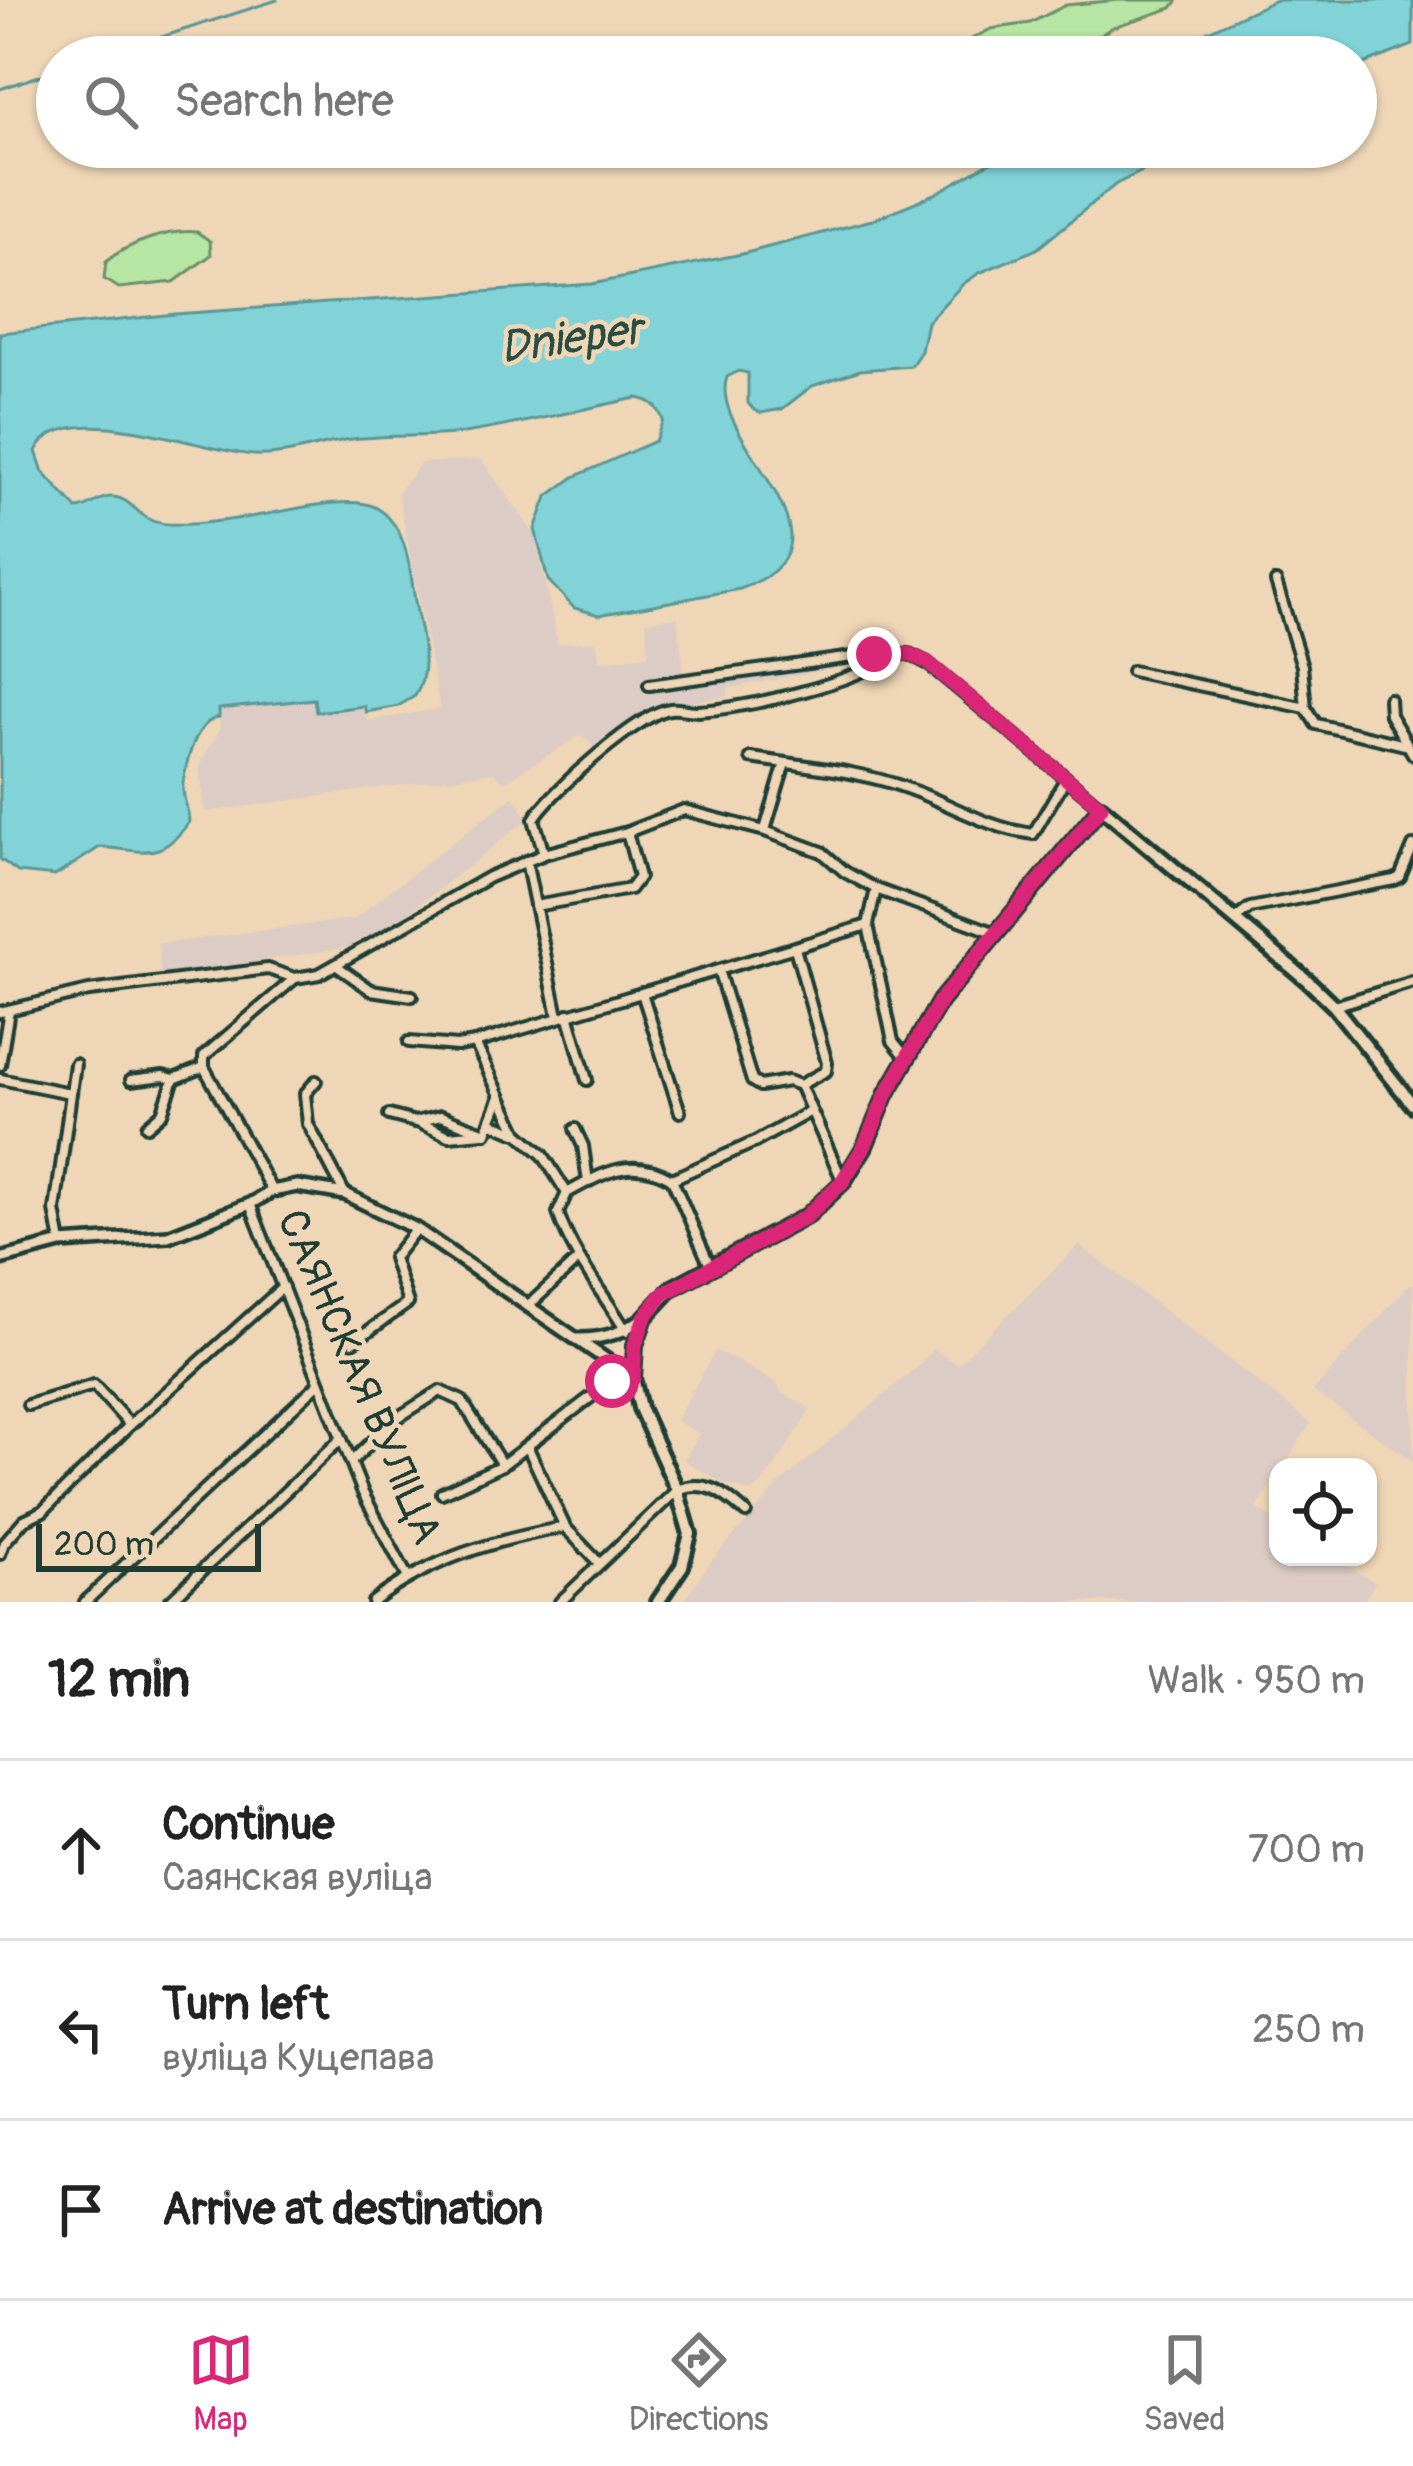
<!DOCTYPE html>
<html lang="en">
<head>
<meta charset="utf-8">
<style>
  :root { --surface:#fff; --page:#f2f2f2; --text:#222; --muted:#767676; --line:#e0e0e0; --accent:#db2777 }
  body { margin:0; font-family:Pangolin,sans-serif; background:var(--page); color:var(--text) }
  .controls { position:absolute; right:36px; bottom:36px; display:grid; overflow:hidden; border-radius:24px; box-shadow:0 3px 9px #0004 }
  .controls button { width:108px; height:108px; display:grid; place-items:center; padding:0; border:0; border-bottom:3px solid var(--line); background:var(--surface); color:var(--text); font:60px sans-serif }
  .scale { position:absolute; left:36px; bottom:30px; width:225px; box-sizing:border-box; padding-left:12px; border:6px solid #1f3d34; border-top:0; font-size:33px; line-height:42px; white-space:nowrap; color:#1f3d34; -webkit-text-stroke:9px #eed6b6; paint-order:stroke }
  .stop { position:absolute; width:36px; height:36px; margin:-27px; border:9px solid #db2777; border-radius:50%; background:#fff }
  .stop.end { background:#db2777; border-color:#fff; box-shadow:0 3px 12px #0008 }
  .list { margin:0; padding:0; list-style:none }
  h2 { display:flex; justify-content:space-between; align-items:center; height:156px; margin:0; padding:0 48px; font-size:51px }
  h2 small { font-size:39px; font-weight:400; color:var(--muted) }
  .list li { display:grid; grid-template-columns:78px 1fr auto; gap:36px; align-items:center; box-sizing:border-box; height:180px; padding:0 48px; border-top:3px solid var(--line) }
  .list b { display:block; font-size:45px; white-space:nowrap }
  .list p { margin:0; font-size:39px; white-space:nowrap; color:var(--muted) }
  .list em { font-size:39px; font-style:normal; color:var(--muted) }
  .icon { flex:none; width:66px; height:66px; fill:none; stroke:currentColor; stroke-width:2; stroke-linecap:round; stroke-linejoin:round }
  .map { position:relative; flex:none; width:1413px; height:1602px; overflow:hidden }
  .search { position:absolute; background:var(--surface); box-shadow:0 3px 9px #0004; left:36px; right:36px; top:36px; height:132px; display:flex; align-items:center; gap:30px; box-sizing:border-box; padding:0 42px; border-radius:66px; color:var(--muted); font-size:45px }
  .sheet { height:696px; background:var(--surface) }
  nav { display:flex; justify-content:space-around; align-items:center; box-sizing:border-box; height:168px; border-top:3px solid var(--line); background:var(--surface); font-size:33px; color:var(--muted) }
  nav a { display:grid; justify-items:center; gap:6px }
  nav .on { color:var(--accent) }
  .map>svg:first-child { display:block }
  .built { fill:#dcccc5 }
  .green { fill:#b7e5a3; stroke:#6b916c; stroke-width:3 }
  .water { fill:#82d3d8; stroke:#5a9796; stroke-width:3 }
  .lines { fill:none; stroke-linecap:round; stroke-linejoin:round }
  .stream { stroke:#5a9796; stroke-width:3 }
  .minor-casing { stroke:#1f3d34; stroke-width:16 }
  .tertiary-casing { stroke:#1f3d34; stroke-width:18 }
  .secondary-casing { stroke:#1f3d34; stroke-width:20 }
  .minor { stroke:#eed6b6; stroke-width:8 }
  .tertiary { stroke:#eed6b6; stroke-width:9 }
  .secondary { stroke:#eed6b6; stroke-width:10 }
  .route { stroke:#db2777; stroke-width:15 }
  .labels { text-anchor:middle; dominant-baseline:central; stroke-width:9; stroke-linejoin:round; paint-order:stroke }
  .street-label { font-size:42px; fill:#1f3d34; stroke:#eed6b6 }
  .water-label { font-size:45px; font-style:italic; fill:#294c44; stroke:#eed6b6 }
</style>
</head>
<body>
<div class="map">
<svg width="1413" height="1602" viewBox="0 0 1413 1602">
  <rect width="100%" height="100%" fill="#eed6b6"/>
  <filter id="ink" filterUnits="userSpaceOnUse"><feTurbulence type="fractalNoise" baseFrequency=".00833" numOctaves="2"/><feDisplacementMap in="SourceGraphic" scale="24" xChannelSelector="R" yChannelSelector="G"/><feConvolveMatrix kernelMatrix="1 2 1 2 8 2 1 2 1" color-interpolation-filters="sRGB"/></filter>
  <g filter="url(#ink)">
    <!-- built -->
    <g class="built">
      <polygon points="481,459 535,535 558,644 596,641 600,661 648,655 646,621 677,617 684,672 831,654 833,669 728,688 728,696 655,708 597,753 582,734 504,782 494,772 205,812 199,767 220,729 219,709 315,698 317,712 365,706 368,721 440,709 398,492 421,463"/>
      <polygon points="513,796 528,819 369,944 161,976 158,944 354,919"/>
      <polygon points="1079,1245 1311,1423 1283,1467 1278,1467 1278,1474 1257,1508 1278,1522 1278,1557 1334,1557 1375,1583 1363,1602 683,1602 712,1560 784,1480 924,1361 932,1349 958,1364"/>
      <polygon points="1410,1284 1413,1285 1413,1461 1313,1391"/>
      <polygon points="716,1350 775,1382 782,1393 811,1409 777,1463 757,1489 749,1492 721,1482 684,1460 699,1434 676,1420"/>
    </g>
    <!-- green -->
    <g class="green">
      <polygon points="1119,0 1178,0 1172,8 1113,27 1084,45 1054,47 1033,57 933,57 946,47 962,44 991,29 1030,23 1066,5"/>
      <path d="M197 232 210 241 211 255 174 282 119 288 104 279 106 262C127 243 169 229 197 232Z"/>
    </g>
    <!-- water -->
    <g class="water">
      <polygon points="1276,0 1413,0 1413,45 1356,67 1356,57 1151,57"/>
      <path d="M1017 147H1192L1116 184 1037 249 979 273 963 284 927 322 921 351 911 366 860 370 812 386 782 409 761 413 753 409 748 403V373L738 371 727 377C705 439 869 544 740 589L599 615 574 608 548 580 535 529 547 497 574 477 655 441 663 420C658 406 651 400 636 398 579 410 522 424 464 433 431 437 397 435 363 438 326 440 292 457 254 455 207 453 62 394 36 451L43 472 77 509C90 508 98 497 111 497 129 497 136 513 150 520 170 530 227 520 250 517 280 513 352 493 377 508 409 528 410 573 416 607 421 637 432 669 415 696L398 706 366 712 364 706 316 712 314 699 219 709V717C195 722 187 760 183 783 181 796 189 809 189 822 160 863 142 850 100 847L55 876 18 872 0 859V333L175 314 592 284 742 254 872 220 935 194Z"/>
    </g>
    <g class="lines">
      <!-- stream -->
      <g class="stream">
        <polyline points="99,57 277,0"/>
        <polyline points="309,57 333,48"/>
        <polyline points="0,89 57,70"/>
      </g>
      <!-- minor casing -->
      <g class="minor-casing">
        <g id="minor">
          <polyline points="1276,582 1302,666 1306,708 1316,724 1405,745"/>
          <polyline points="1132,671 1306,708"/>
          <polyline points="649,685 874,654 909,654 927,663 1101,807"/>
          <polyline points="1389,699 1390,715 1413,754"/>
          <path d="M751 758C803 766 859 770 909 789 951 804 987 828 1033 834L1066 778"/>
          <polyline points="765,830 785,763"/>
          <path d="M544 854 534 819C549 793 641 712 670 709 679 708 689 711 698 711 747 708 856 683 894 654"/>
          <polyline points="526,861 558,1016"/>
          <polyline points="876,889 868,925 893,1041 907,1058"/>
          <polyline points="535,906 630,889 639,877 627,832"/>
          <polyline points="1235,919 1250,908 1394,880 1400,877 1413,846"/>
          <polyline points="795,948 827,1063 826,1071 800,1085"/>
          <polyline points="337,966 371,990 412,996"/>
          <polyline points="718,970 752,1081 760,1086 788,1081 800,1085"/>
          <polyline points="642,993 680,1112"/>
          <polyline points="1334,1006 1413,982"/>
          <polyline points="0,1012 89,991 268,969 295,978 319,974 489,877 544,854 627,832 684,810 765,831 822,852 845,872 876,889 996,933"/>
          <polyline points="568,1014 587,1080"/>
          <polyline points="409,1042 457,1046 475,1043 868,925"/>
          <path d="M475 1043 518 1133 543 1155 567 1193 558 1213C573 1257 602 1291 626 1331"/>
          <polyline points="0,1065 9,1010"/>
          <polyline points="0,1079 70,1093"/>
          <polyline points="131,1080 163,1076 174,1079 204,1067"/>
          <polyline points="316,1081 305,1094 308,1124 345,1194"/>
          <polyline points="800,1085 843,1182"/>
          <polyline points="499,1099 490,1122 516,1133"/>
          <polyline points="389,1115 415,1122 441,1116 486,1133 490,1122"/>
          <polyline points="417,1122 449,1136 483,1133"/>
          <polyline points="147,1126 162,1113 174,1079"/>
          <polyline points="575,1129 583,1146 588,1182"/>
          <polyline points="672,1179 755,1142 811,1111"/>
          <polyline points="672,1179 710,1266"/>
          <polyline points="272,1191 204,1067 204,1056 294,979"/>
          <path d="M567 1193C605 1172 632 1156 672 1179"/>
          <polyline points="250,1204 363,1493 407,1576"/>
          <polyline points="61,1243 55,1210 75,1064"/>
          <polyline points="529,1305 578,1260"/>
          <polyline points="353,1342 408,1303 393,1258 416,1229"/>
          <polyline points="28,1405 94,1385 130,1425"/>
          <polyline points="528,1448 565,1527 599,1563"/>
          <polyline points="353,1460 397,1418 440,1391 462,1401 502,1465"/>
          <polyline points="442,1493 502,1465 612,1381 633,1378"/>
          <polyline points="0,1554 4,1543 24,1520 43,1511 130,1425 283,1287"/>
          <polyline points="85,1602 319,1383"/>
          <polyline points="169,1602 341,1439"/>
          <path d="M373 1602C430 1558 496 1540 565 1527"/>
          <path d="M560 1602 677 1490C706 1478 725 1494 746 1513"/>
        </g>
      </g>
      <!-- tertiary casing -->
      <g class="tertiary-casing">
        <g id="tertiary">
          <polyline points="0,1259 61,1243 168,1236 250,1204 272,1191 297,1186 345,1194 416,1229 633,1378"/>
          <path d="M579 1339C606 1339 623 1332 645 1317"/>
        </g>
      </g>
      <!-- secondary casing -->
      <g class="secondary-casing">
        <polyline id="secondary" points="658,1602 682,1566 690,1534 677,1490 640,1408 633,1378 635,1345 645,1317 672,1288 807,1216 843,1182 865,1146 887,1093 940,1001 1101,807 1308,981 1334,1006 1413,1105"/>
      </g>
      <!-- minor -->
      <use href="#minor" class="minor"/>
      <!-- tertiary -->
      <use href="#tertiary" class="tertiary"/>
      <!-- secondary -->
      <use href="#secondary" class="secondary"/>
    </g>
  </g>
  <g class="lines" filter="url(#ink)">
    <!-- route -->
    <polyline class="route" points="612,1381 633,1378 635,1345 645,1317 663,1294 807,1216 842,1182 865,1145 887,1093 940,1001 1101,807 927,662 909,654 874,654"/>
  </g>
  <g class="labels">
    <!-- street labels -->
    <g class="street-label">
      <text transform="translate(359 1377) rotate(67)">САЯНСКАЯ ВУЛІЦА</text>
    </g>
    <!-- water labels -->
    <g class="water-label">
      <text transform="translate(571 339) rotate(-8)">Dnieper</text>
    </g>
  </g>
</svg>
<div class="controls">
<button><svg class="icon" aria-label="locate" viewBox="0 0 24 24"><circle cx="12" cy="12" r="6"/><path d="M12 2v4M12 18v4M2 12h4M18 12h4"/></svg></button>
</div>
<div class="scale">200 m</div>
<div class="stop" style="left:612px;top:1381px"></div>
<div class="stop end" style="left:874px;top:654px"></div>
<div class="search"><svg class="icon" aria-label="search" viewBox="0 0 24 24"><circle cx="10" cy="10" r="6"/><path d="M15 15l6 6"/></svg>Search here</div>
</div>
<section class="sheet">
<h2>12 min<small>Walk · 950 m</small></h2>
<ul class="list">
<li><svg class="icon" aria-label="ahead" viewBox="0 0 24 24"><path d="M12 20V5M6 11l6-6 6 6"/></svg><div><b>Continue</b><p>Саянская вуліца</p></div><em>700 m</em></li>
<li><svg class="icon" aria-label="left" viewBox="0 0 24 24"><path d="M17 20v-9H6M10 6l-5 5 5 5"/></svg><div><b>Turn left</b><p>вуліца Куцепава</p></div><em>250 m</em></li>
<li><svg class="icon" aria-label="arrive" viewBox="0 0 24 24"><path d="M6 21V4h12l-3 4 3 4H6"/></svg><div><b>Arrive at destination</b></div></li>
</ul>
</section>
<nav>
<a class="on"><svg class="icon" aria-label="map" viewBox="0 0 24 24"><path d="M3 6l6-2 6 2 6-2v14l-6 2-6-2-6 2zM9 4v14M15 6v14"/></svg>Map</a>
<a><svg class="icon" aria-label="directions" viewBox="0 0 24 24"><path d="M12 3l9 9-9 9-9-9zM9 14v-3h6M13 9l2 2-2 2"/></svg>Directions</a>
<a><svg class="icon" aria-label="saved" viewBox="0 0 24 24"><path d="M7 4h10v16l-5-4-5 4z"/></svg>Saved</a>
</nav>
</body>
</html>
